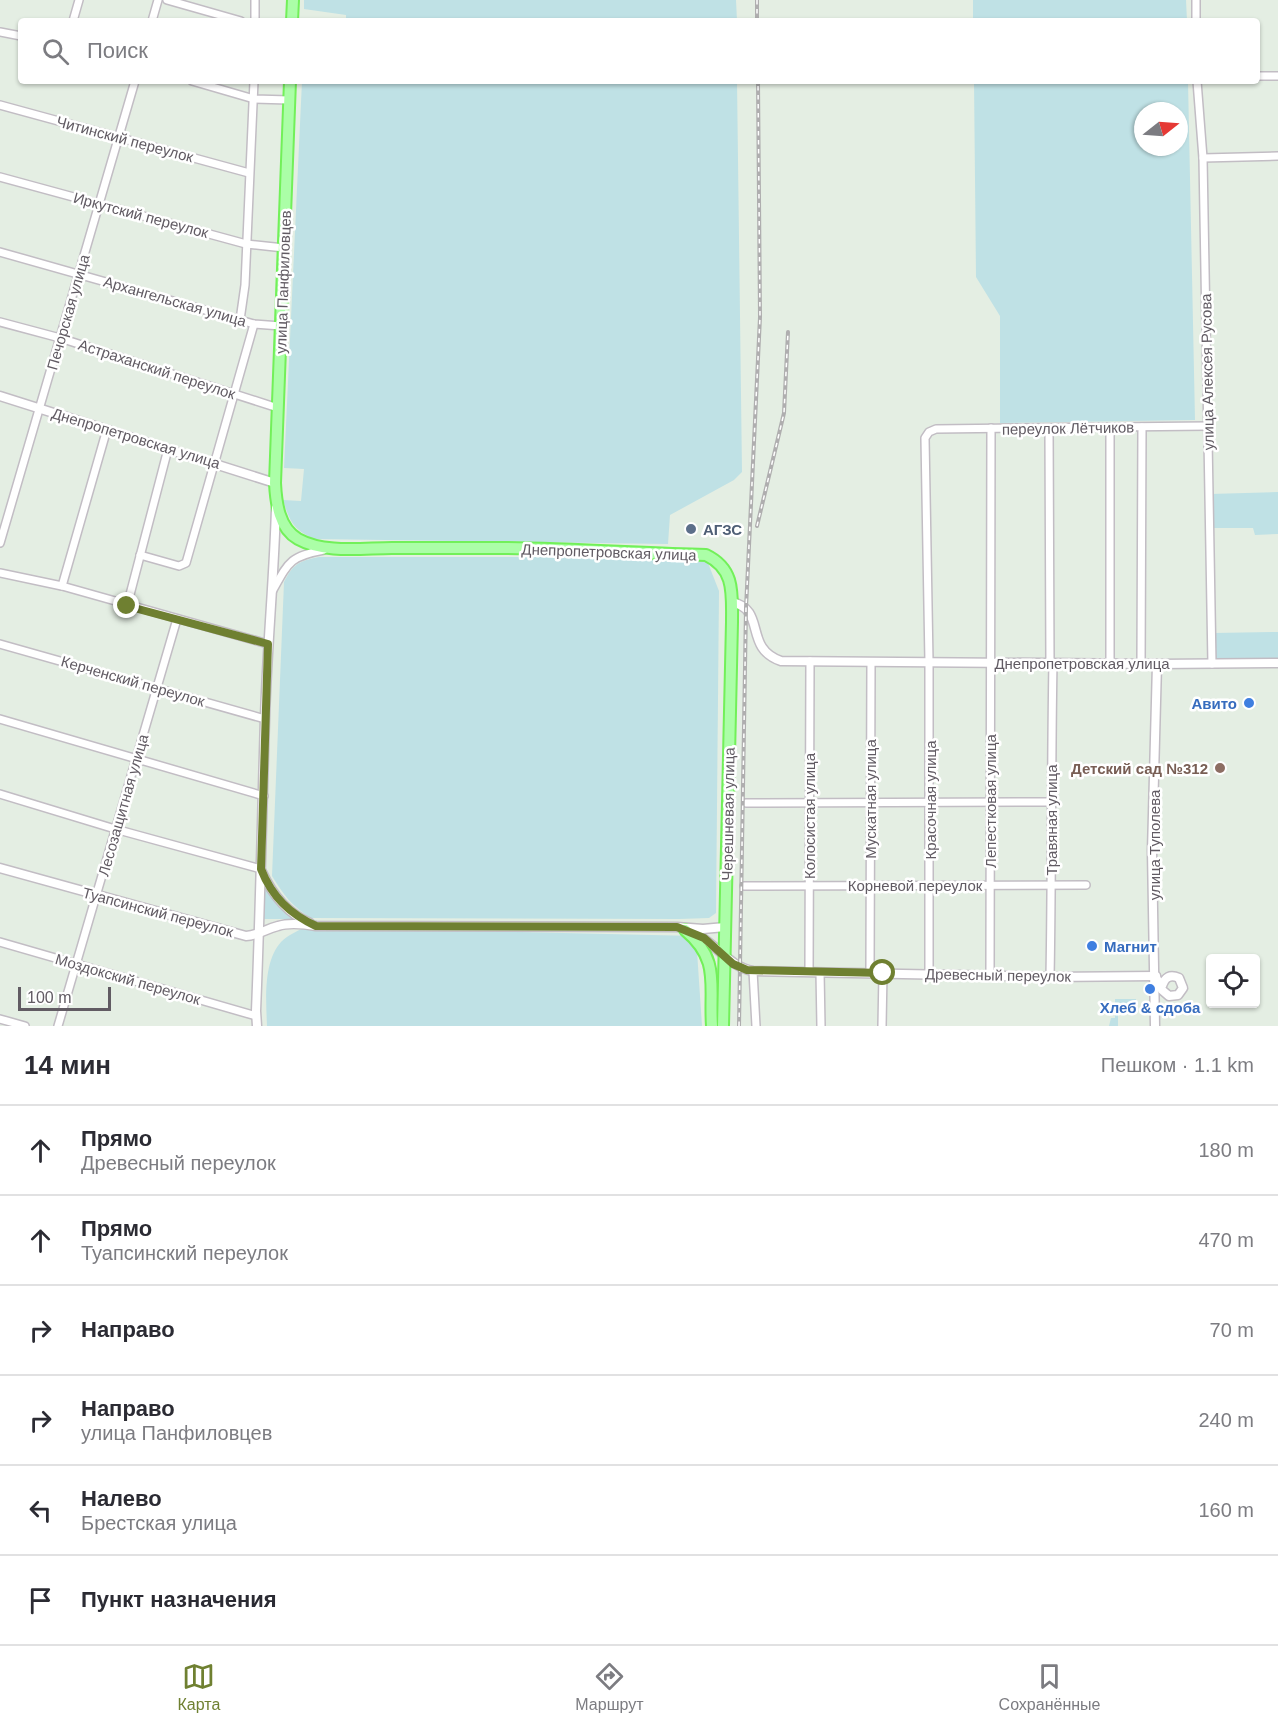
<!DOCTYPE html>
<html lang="ru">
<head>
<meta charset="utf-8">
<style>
  :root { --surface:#fff; --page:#f2f2f3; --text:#2b2b33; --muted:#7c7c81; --line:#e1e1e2; --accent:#6f8031 }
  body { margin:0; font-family:Helvetica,sans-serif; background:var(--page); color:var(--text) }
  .controls { position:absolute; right:18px; bottom:18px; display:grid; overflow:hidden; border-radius:6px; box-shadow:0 2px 4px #0004 }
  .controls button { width:54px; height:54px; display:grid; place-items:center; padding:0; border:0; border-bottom:2px solid var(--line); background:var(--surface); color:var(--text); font:30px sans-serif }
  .compass { position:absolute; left:1134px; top:102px; width:54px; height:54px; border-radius:50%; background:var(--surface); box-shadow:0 2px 4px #0004; rotate:73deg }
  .scale { position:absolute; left:18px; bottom:15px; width:93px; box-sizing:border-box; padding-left:6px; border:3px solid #615b63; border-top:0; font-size:16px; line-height:21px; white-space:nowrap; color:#615b63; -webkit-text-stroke:4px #fff; paint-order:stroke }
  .stop { position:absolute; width:18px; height:18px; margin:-14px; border:4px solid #6f8031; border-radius:50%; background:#fff }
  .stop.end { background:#6f8031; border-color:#fff; box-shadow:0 2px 6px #0008 }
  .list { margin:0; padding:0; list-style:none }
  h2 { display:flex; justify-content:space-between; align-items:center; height:78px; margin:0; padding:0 24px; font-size:26px }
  h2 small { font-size:20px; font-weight:400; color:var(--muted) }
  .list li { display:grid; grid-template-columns:39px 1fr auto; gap:18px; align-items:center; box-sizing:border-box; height:90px; padding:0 24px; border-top:2px solid var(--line) }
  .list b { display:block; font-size:22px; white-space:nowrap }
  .list p { margin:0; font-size:20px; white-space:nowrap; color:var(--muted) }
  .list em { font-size:20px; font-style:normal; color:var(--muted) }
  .icon { flex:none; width:33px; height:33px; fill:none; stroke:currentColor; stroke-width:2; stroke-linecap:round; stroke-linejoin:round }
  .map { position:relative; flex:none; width:1278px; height:1026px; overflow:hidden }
  .search { position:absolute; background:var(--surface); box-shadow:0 2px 4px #0004; left:18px; right:18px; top:18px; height:66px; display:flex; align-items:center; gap:15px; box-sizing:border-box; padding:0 21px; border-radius:6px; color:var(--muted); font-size:22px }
  .sheet { height:618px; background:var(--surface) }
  nav { display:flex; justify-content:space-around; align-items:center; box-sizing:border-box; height:84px; border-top:2px solid var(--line); background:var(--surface); font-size:16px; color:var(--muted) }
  nav a { display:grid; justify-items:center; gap:3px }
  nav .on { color:var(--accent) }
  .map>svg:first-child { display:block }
  .green { fill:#bfe1e5; fill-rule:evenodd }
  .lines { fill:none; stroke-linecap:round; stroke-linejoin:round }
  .minor-casing { stroke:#c2bdc4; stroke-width:10 }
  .tertiary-casing { stroke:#c2bdc4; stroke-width:11 }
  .primary-casing { stroke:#72f059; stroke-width:14 }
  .minor { stroke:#fff; stroke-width:7 }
  .tertiary { stroke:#fff; stroke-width:8 }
  .primary { stroke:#abfea7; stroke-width:10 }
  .rail-casing { stroke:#afaeaf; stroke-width:4 }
  .rail { stroke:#fff; stroke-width:1.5; stroke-dasharray:4.5; stroke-linecap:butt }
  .route { stroke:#6f8031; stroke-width:8 }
  .service-dot { fill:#5c6f8a; stroke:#fff; stroke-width:2 }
  .shop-dot { fill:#3f7fe0; stroke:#fff; stroke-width:2 }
  .education-dot { fill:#8d6e63; stroke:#fff; stroke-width:2 }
  .labels { text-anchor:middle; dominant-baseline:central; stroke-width:5; stroke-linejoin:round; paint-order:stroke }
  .street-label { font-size:15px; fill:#615b63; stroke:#fff }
  .service-label { font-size:15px; font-weight:bold; fill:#4e5e75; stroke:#fff; text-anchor:start }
  .shop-label { font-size:15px; font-weight:bold; fill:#366cbe; stroke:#fff; text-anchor:end }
  .education-label { font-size:15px; font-weight:bold; fill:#785e54; stroke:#fff; text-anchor:end }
</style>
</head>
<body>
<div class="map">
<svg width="1278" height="1026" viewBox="0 0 1278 1026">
  <rect width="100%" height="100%" fill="#e4eee3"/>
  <!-- green -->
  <g class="green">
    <polygon points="304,0 736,0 737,21 346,21 346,15 304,9"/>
    <polygon points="973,0 1186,0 1187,21 973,21"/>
    <path d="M302 81H737L742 472 734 480 670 515 668 544 314 539C293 529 290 522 283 500L301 501 304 469 284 468Z"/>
    <path d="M974 81H1188L1195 420 1000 423V316L976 277ZM1143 111H1179V147H1143Z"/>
    <polygon points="1278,492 1278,534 1255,535 1253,528 1213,528 1210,494"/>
    <path d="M319 557H700L708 563 719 591 716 913 709 918 679 919 311 918C292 907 283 894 272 876L284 582C293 564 299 561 319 557Z"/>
    <polygon points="1278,632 1278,659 1213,660 1213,633"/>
    <polygon points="265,887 276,904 293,919 264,919"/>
    <path d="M306 927 696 936 702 1026H267C266 1000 263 962 281 942 288 935 297 931 306 927Z"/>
    <polygon points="1115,999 1136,999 1136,1006 1118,1008 1118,1026 1109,1026 1111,1018 1115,1018"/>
  </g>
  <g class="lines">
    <!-- minor casing -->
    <g class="minor-casing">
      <g id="minor">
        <polyline points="167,0 241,21"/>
        <polyline points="1196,0 1196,21"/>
        <polyline points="73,21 79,0"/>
        <polyline points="152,21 158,0"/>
        <polyline points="255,21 255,0"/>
        <polyline points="0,32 21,36"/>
        <polyline points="1257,76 1278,76"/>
        <polyline points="192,81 254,99 289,100"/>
        <polyline points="1197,81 1203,158 1212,664"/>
        <polyline points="0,105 249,173"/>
        <polyline points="1203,158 1278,156"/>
        <polyline points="0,177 246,244 284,248"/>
        <polyline points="0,252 254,324 281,326"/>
        <polyline points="240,320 245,285 254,81"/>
        <polyline points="0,322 60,338 278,408"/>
        <polyline points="1110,428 1110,664"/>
        <polyline points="1049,429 1050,663"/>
        <polyline points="0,543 135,81"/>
        <polyline points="140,555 179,566 186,563 254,324"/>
        <polyline points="0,573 62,586 268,644"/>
        <polyline points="62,586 107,429"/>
        <path d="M273 590C289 561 291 556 324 550"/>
        <polyline points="127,606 168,449"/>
        <polyline points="0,644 265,719"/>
        <polyline points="1141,664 1142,427"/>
        <polyline points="0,719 264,796"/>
        <polyline points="0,794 115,829 261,869"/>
        <polyline points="746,803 1050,802"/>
        <polyline points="744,886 1086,885"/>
        <polyline points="0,942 256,1016"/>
        <polyline points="753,971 756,1026"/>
        <polyline points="809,972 810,661"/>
        <polyline points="820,972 821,1026"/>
        <polyline points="870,973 871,662"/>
        <polyline points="929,974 929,662 925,438 929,432 936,429 1208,426"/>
        <polyline points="990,975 991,428"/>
        <path d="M1050 977C1052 872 1051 768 1053 663"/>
        <polyline points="0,1019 25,1026"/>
        <polyline points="58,1026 177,619"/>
        <polyline points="882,1026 883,973"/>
      </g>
    </g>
    <!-- tertiary casing -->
    <g class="tertiary-casing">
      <g id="tertiary">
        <polyline points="0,396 275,483"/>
        <path d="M732 602C767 610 743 648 781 661L1157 664 1278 663"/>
        <path d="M0 868 246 936C260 935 265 929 278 926 290 922 304 924 316 926L677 927 703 929 725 927"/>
        <path d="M262 872C272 894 287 913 310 923"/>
        <path d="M686 930C716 940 726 966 753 971L1050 977 1156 976"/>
        <path d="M1156 977 1162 990 1169 996 1178 995 1183 988 1179 978C1170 974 1165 977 1162 986"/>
        <path d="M257 1026 256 1011C260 914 262 816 265 718 267 648 274 578 276 508"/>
        <polyline points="1155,1026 1152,851 1157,664"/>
      </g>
    </g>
    <!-- primary casing -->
    <g class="primary-casing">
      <g id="primary">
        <polyline points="292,21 293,0"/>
        <path d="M290 81 275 483C276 503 279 528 298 539 325 554 363 548 392 548 430 548 468 548 506 548 572 549 639 553 706 555 735 569 732 593 732 622L723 1026"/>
        <path d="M685 930C721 960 709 985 712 1026"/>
      </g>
    </g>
    <!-- minor -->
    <use href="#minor" class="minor"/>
    <!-- tertiary -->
    <use href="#tertiary" class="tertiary"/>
    <!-- primary -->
    <use href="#primary" class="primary"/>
    <!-- rail casing -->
    <g class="rail-casing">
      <g id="rail">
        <polyline points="757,0 757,21"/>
        <polyline points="757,526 784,413 788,332"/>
        <polyline points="739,1026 746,608 760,317 758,81"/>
      </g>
    </g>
    <!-- rail -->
    <use href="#rail" class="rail"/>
  </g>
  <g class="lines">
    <!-- route -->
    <path class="route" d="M127 606 268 644 261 869C272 897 290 914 316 926L677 927 704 938 733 964 747 970 883 973"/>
  </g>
  <!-- markers -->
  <circle class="service-dot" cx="691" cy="529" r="6"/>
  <g class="shop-dot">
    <circle cx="1249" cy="703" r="6"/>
    <circle cx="1092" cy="946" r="6"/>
    <circle cx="1150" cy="989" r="6"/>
  </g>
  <circle class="education-dot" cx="1220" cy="768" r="6"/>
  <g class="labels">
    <!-- street labels -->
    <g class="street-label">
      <text transform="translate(125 139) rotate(15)">Читинский переулок</text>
      <text transform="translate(141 215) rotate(15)">Иркутский переулок</text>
      <text transform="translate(283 282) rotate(-88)">улица Панфиловцев</text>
      <text transform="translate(175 301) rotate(16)">Архангельская улица</text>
      <text transform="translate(68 312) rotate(-74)">Печорская улица</text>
      <text transform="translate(157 369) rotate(18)">Астраханский переулок</text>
      <text transform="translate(1207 372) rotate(-91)">улица Алексея Русова</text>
      <text transform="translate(1068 428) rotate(-1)">переулок Лётчиков</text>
      <text transform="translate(136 438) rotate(17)">Днепропетровская улица</text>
      <text transform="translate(609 552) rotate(2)">Днепропетровская улица</text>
      <text x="1082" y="663">Днепропетровская улица</text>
      <text transform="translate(133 681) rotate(16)">Керченский переулок</text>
      <text transform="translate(870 799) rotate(-90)">Мускатная улица</text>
      <text transform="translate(930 800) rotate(-90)">Красочная улица</text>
      <text transform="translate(990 801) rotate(-90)">Лепестковая улица</text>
      <text transform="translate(123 805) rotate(-74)">Лесозащитная улица</text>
      <text transform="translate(728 814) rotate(-89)">Черешневая улица</text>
      <text transform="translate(809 816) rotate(-90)">Колосистая улица</text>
      <text transform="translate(1051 820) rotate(-90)">Травяная улица</text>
      <text transform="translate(1154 845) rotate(-90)">улица Туполева</text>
      <text x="915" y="885">Корневой переулок</text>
      <text transform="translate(158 912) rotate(15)">Туапсинский переулок</text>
      <text transform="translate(998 975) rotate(1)">Древесный переулок</text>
      <text transform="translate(128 979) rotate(16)">Моздокский переулок</text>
    </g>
    <!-- service labels -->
    <g class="service-label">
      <text x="703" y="529">АГЗС</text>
    </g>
    <!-- shop labels -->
    <g class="shop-label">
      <text x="1237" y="703">Авито</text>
      <text x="1104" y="946" text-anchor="start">Магнит</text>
      <text x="1150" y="1007" text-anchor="middle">Хлеб &amp; сдоба</text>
    </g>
    <!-- education labels -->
    <g class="education-label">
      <text x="1208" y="768">Детский сад №312</text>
    </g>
  </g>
</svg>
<div class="controls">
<button><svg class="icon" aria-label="locate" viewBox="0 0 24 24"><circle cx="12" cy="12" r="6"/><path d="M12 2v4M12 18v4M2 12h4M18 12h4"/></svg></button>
</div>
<svg class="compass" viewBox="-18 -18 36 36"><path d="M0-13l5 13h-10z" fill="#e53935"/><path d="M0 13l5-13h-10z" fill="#7c7c81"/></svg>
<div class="scale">100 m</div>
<div class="stop" style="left:883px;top:973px"></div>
<div class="stop end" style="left:127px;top:606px"></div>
<div class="search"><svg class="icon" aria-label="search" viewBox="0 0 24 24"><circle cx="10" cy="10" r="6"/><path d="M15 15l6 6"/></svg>Поиск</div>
</div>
<section class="sheet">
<h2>14 мин<small>Пешком · 1.1 km</small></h2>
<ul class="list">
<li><svg class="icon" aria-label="ahead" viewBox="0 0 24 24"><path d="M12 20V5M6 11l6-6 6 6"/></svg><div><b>Прямо</b><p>Древесный переулок</p></div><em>180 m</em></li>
<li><svg class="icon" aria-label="ahead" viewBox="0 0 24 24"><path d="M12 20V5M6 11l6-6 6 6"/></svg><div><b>Прямо</b><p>Туапсинский переулок</p></div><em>470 m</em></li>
<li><svg class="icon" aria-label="right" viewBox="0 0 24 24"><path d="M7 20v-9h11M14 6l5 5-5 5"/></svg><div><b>Направо</b></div><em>70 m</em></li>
<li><svg class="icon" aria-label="right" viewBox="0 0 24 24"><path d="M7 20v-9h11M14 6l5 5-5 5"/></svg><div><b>Направо</b><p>улица Панфиловцев</p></div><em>240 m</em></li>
<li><svg class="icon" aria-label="left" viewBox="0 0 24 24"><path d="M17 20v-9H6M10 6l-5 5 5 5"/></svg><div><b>Налево</b><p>Брестская улица</p></div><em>160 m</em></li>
<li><svg class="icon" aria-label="arrive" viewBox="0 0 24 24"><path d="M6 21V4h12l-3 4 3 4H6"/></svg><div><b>Пункт назначения</b></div></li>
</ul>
</section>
<nav>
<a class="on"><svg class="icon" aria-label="map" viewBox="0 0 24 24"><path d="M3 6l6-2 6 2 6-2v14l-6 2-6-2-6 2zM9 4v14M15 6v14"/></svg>Карта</a>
<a><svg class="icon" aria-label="directions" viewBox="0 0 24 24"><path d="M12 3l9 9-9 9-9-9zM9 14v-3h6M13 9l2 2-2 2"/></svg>Маршрут</a>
<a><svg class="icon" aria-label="saved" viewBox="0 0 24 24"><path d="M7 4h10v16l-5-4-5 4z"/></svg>Сохранённые</a>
</nav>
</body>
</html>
